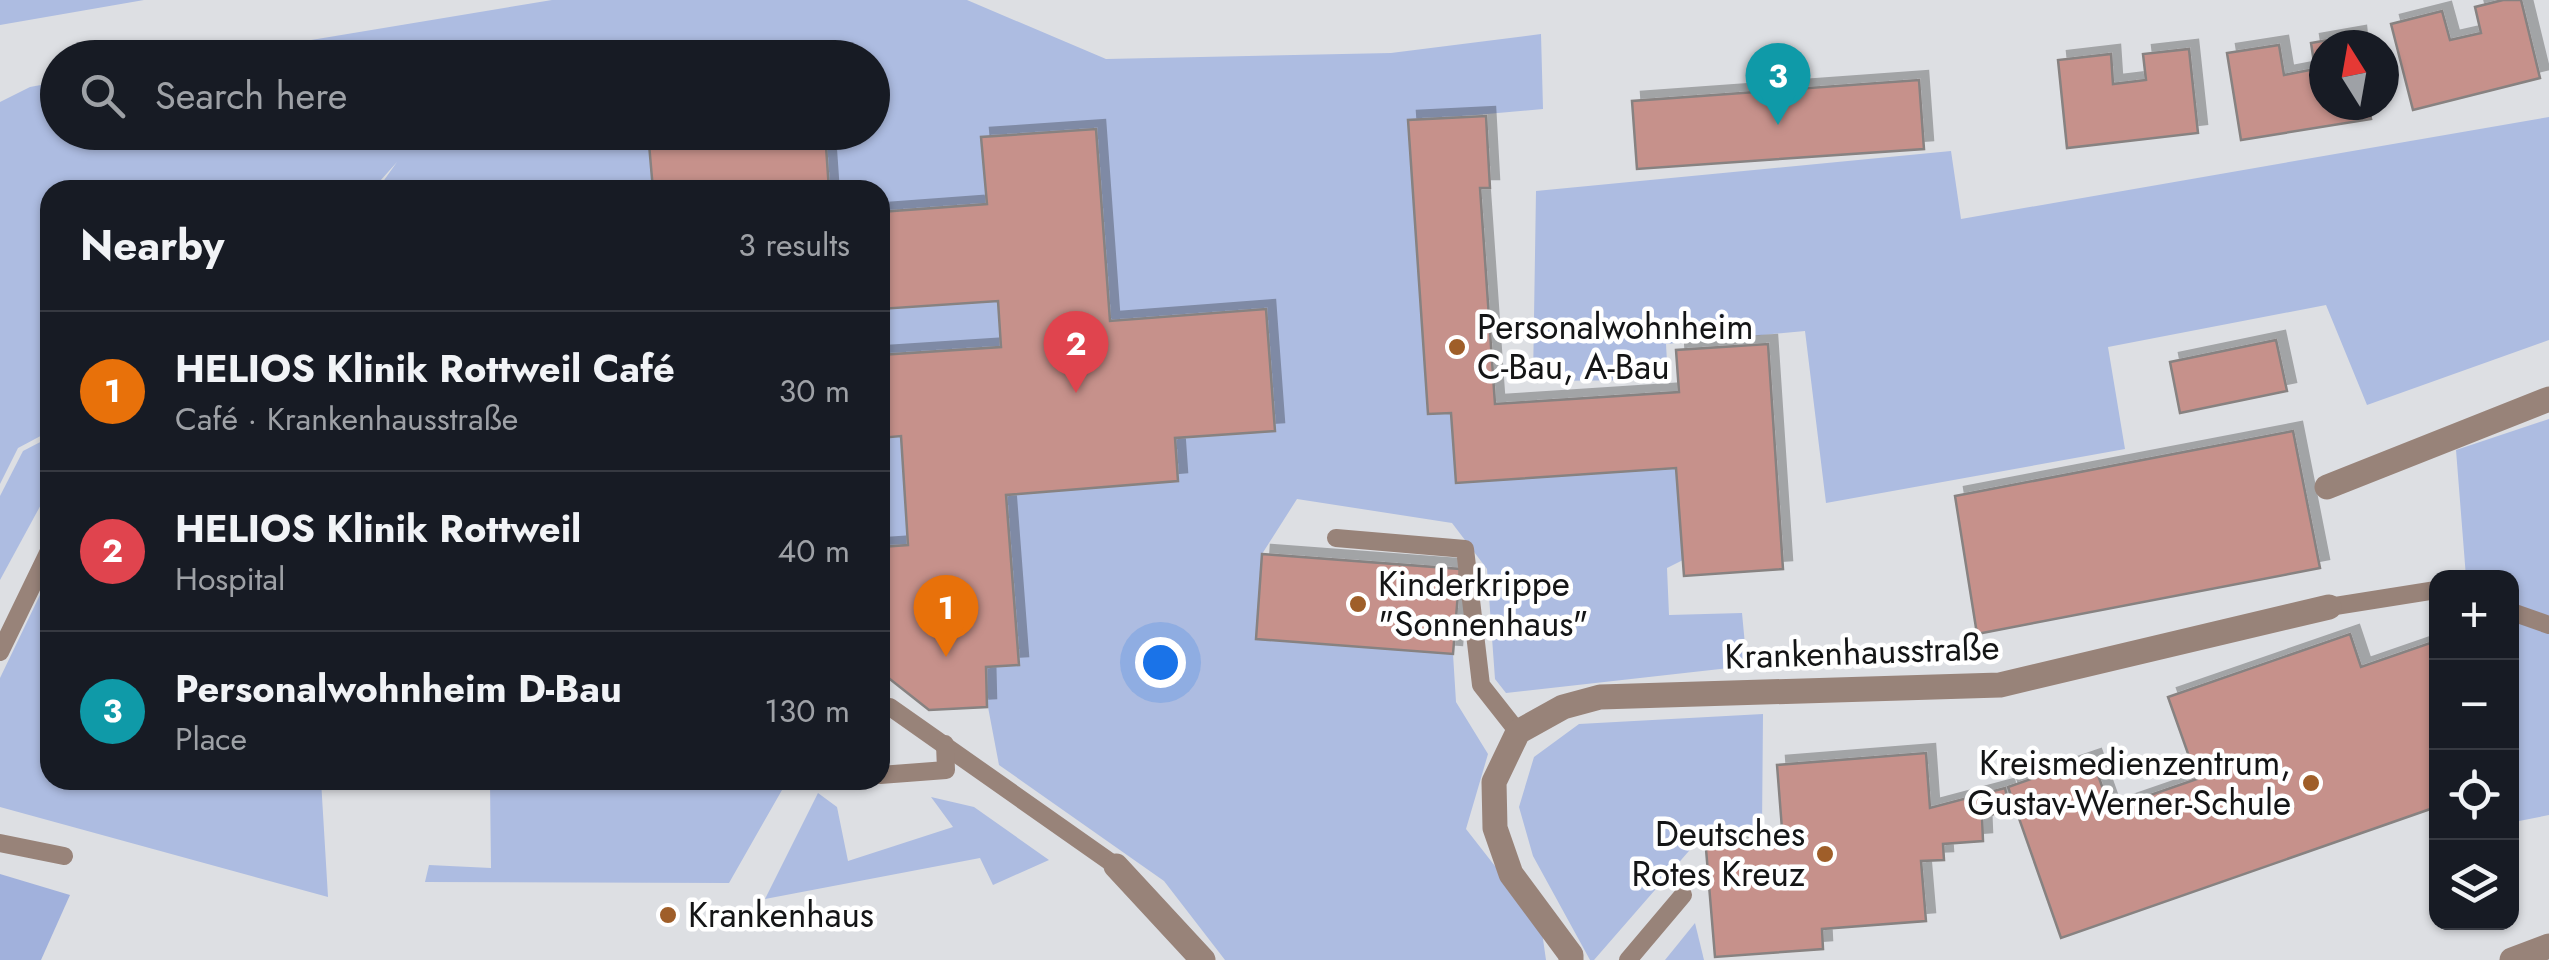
<!DOCTYPE html>
<html lang="en">
<head>
<meta charset="utf-8">
<style>
  :root { --surface:#171b24; --page:#20242c; --text:#f1f3f6; --muted:#9ea1a6; --line:#363941; --accent:#b45309 }
  body { margin:0; font-family:Jost,sans-serif; background:var(--page); color:var(--text) }
  .controls { position:absolute; right:30px; bottom:30px; display:grid; overflow:hidden; border-radius:20px; box-shadow:0 2px 8px #0004 }
  .controls button { width:90px; height:90px; display:grid; place-items:center; padding:0; border:0; border-bottom:2px solid var(--line); background:var(--surface); color:var(--text); font:50px sans-serif }
  .compass { position:absolute; left:2309px; top:30px; width:90px; height:90px; border-radius:50%; background:var(--surface); box-shadow:0 2px 8px #0004; rotate:349deg }
  .you { position:absolute; left:1160px; top:662px; width:35px; height:35px; margin:-25px; border:8px solid #fff; border-radius:50%; background:#1a73e8; box-shadow:0 0 0 15px #1a73e833 }
  .badge { display:grid; place-items:center; width:65px; height:65px; border-radius:50%; background:var(--accent); color:#fff; font-size:32px; font-weight:700 }
  .pin { position:absolute; translate:-50% -82px; filter:drop-shadow(0 2px 5px #0008) }
  .pin::after { content:''; position:absolute; top:52px; width:35px; height:30px; background:inherit; clip-path:polygon(0 0,100% 0,50% 100%) }
  .list { margin:0; padding:0; list-style:none }
  h2 { display:flex; justify-content:space-between; align-items:center; height:130px; margin:0; padding:0 40px; font-size:42px }
  h2 small { font-size:32px; font-weight:400; color:var(--muted) }
  .list li { display:grid; grid-template-columns:65px 1fr auto; gap:30px; align-items:center; box-sizing:border-box; height:160px; padding:0 40px; border-top:2px solid var(--line) }
  .list b { display:block; font-size:38px; white-space:nowrap }
  .list p { margin:0; font-size:32px; white-space:nowrap; color:var(--muted) }
  .list em { font-size:32px; font-style:normal; color:var(--muted) }
  .icon { flex:none; width:55px; height:55px; fill:none; stroke:currentColor; stroke-width:2; stroke-linecap:round; stroke-linejoin:round }
  .map { position:relative; flex:none; width:2549px; height:960px; overflow:hidden }
  .search { position:absolute; background:var(--surface); box-shadow:0 2px 8px #0004; left:40px; top:40px; width:850px; height:110px; display:flex; align-items:center; gap:25px; box-sizing:border-box; padding:0 35px; border-radius:55px; color:var(--muted); font-size:38px }
  .panel { position:absolute; background:var(--surface); box-shadow:0 2px 8px #0004; left:40px; top:180px; width:850px; height:610px; border-radius:30px }
  .map>svg:first-child { display:block }
  .green { fill:#adbce1 }
  .forest { fill:#a1b1dc }
  .building { fill:#c6918b; stroke:#878281; stroke-width:2.5; filter:url(#shadow) }
  .lines { fill:none; stroke-linecap:round; stroke-linejoin:round }
  .service { stroke:#988379; stroke-width:18 }
  .minor { stroke:#988379; stroke-width:25 }
  .poi-dot { fill:#9f5e29; stroke:#fff; stroke-width:4 }
  .labels { text-anchor:middle; dominant-baseline:central; stroke-width:9; stroke-linejoin:round; paint-order:stroke }
  .poi-label { font-size:35px; fill:#141516; stroke:#fff; text-anchor:start }
  .street-label { font-size:35px; fill:#141516; stroke:#fff }
</style>
</head>
<body>
<div class="map">
<svg width="2549" height="960" viewBox="0 0 2549 960">
  <defs>
    <filter id="shadow"><feDropShadow dx="9" dy="-9" stdDeviation="0" flood-color="#0004"/></filter>
  </defs>
  <rect width="100%" height="100%" fill="#dddfe3"/>
  <!-- green -->
  <g class="green">
    <polygon points="0,0 144,0 0,25"/>
    <polygon points="552,0 967,0 1106,59 1391,53 1541,34 1543,109 1408,121 1428,414 1451,413 1456,483 1676,468 1683,560 1667,568 1669,615 1742,613 1747,666 1506,693 1495,679 1487,569 1452,523 1297,499 1262,554 1256,638 1453,654 1456,702 1488,754 1466,829 1541,925 1546,960 1225,960 1164,881 999,765 988,707 986,667 1019,665 1006,495 1177,481 1175,438 1275,430 1266,309 1110,321 1096,129 982,137 987,204 880,212 880,190 829,190 825,133 872,132 872,58 203,58"/>
    <polygon points="57,82 58,132 648,133 653,190 377,190 397,162 372,190 50,190 50,431 18,448 0,484 0,102 30,87"/>
    <polygon points="2549,117 2549,340 2367,405 2326,305 2108,347 2125,449 1826,503 1805,331 1666,344 1668,380 1533,381 1536,191 1951,151 1961,219"/>
    <polygon points="998,301 1001,347 880,355 880,309"/>
    <polygon points="2549,419 2549,815 2519,821 2512,791 2512,578 2466,577 2456,450"/>
    <polygon points="901,436 908,545 880,547 880,438"/>
    <polygon points="50,437 50,488 0,580 0,496 23,451"/>
    <polygon points="50,574 50,780 321,780 328,897 0,807 0,678"/>
    <polygon points="1763,714 1762,829 1695,844 1594,960 1590,960 1533,856 1519,807 1534,757 1579,724"/>
    <polygon points="542,780 779,780 782,790 729,883 425,882 429,865 491,868 490,784"/>
    <polygon points="818,793 837,807 848,861 953,827 931,797 974,807 1049,860 993,885 980,858 765,899"/>
    <polygon points="1695,923 1704,960 1665,960"/>
  </g>
  <!-- forest -->
  <polygon class="forest" points="0,874 70,895 41,960 0,960"/>
  <!-- building -->
  <g class="building">
    <polygon points="2503,0 2521,0 2540,78 2413,110 2391,24 2442,11 2450,40 2481,33 2475,7"/>
    <polygon points="2357,35 2358,45 2324,45 2324,105 2368,105 2371,119 2241,140 2227,53 2279,45 2284,75 2315,69 2311,43"/>
    <polygon points="2189,49 2198,133 2067,148 2058,60 2111,54 2113,84 2146,80 2143,54"/>
    <polygon points="1919,80 1924,149 1637,169 1632,101"/>
    <polygon points="1486,116 1490,188 1480,188 1495,404 1679,392 1676,350 1768,344 1783,569 1684,576 1676,468 1456,483 1451,413 1428,414 1408,120"/>
    <polygon points="1096,129 1110,321 1266,309 1275,431 1175,438 1178,481 1006,495 1019,665 986,667 987,707 929,710 886,676 880,676 880,547 908,545 901,436 880,438 880,355 1001,347 998,301 880,309 880,212 987,204 981,137"/>
    <polygon points="648,132 825,132 829,190 653,190"/>
    <polygon points="2276,340 2287,391 2180,413 2170,362"/>
    <polygon points="2293,431 2320,568 1977,634 1955,496"/>
    <polygon points="1262,554 1460,569 1453,654 1256,639"/>
    <polygon points="2350,634 2361,667 2436,641 2436,807 2061,938 2008,787 2092,758 2110,809 2197,779 2168,697"/>
    <polygon points="1926,753 1930,808 2005,788 2010,810 1982,817 1983,841 1943,844 1944,860 1921,861 1926,921 1822,929 1823,949 1715,957 1706,849 1783,842 1777,765"/>
    <polygon points="455,780 542,780 456,786"/>
  </g>
  <g class="lines">
    <!-- service -->
    <g class="service">
      <polyline points="1336,538 1465,549 1481,685 1518,732"/>
      <polyline points="2329,607 2436,590"/>
      <polyline points="2512,612 2549,625"/>
      <polyline points="0,652 50,549"/>
      <polyline points="880,708 890,707 1116,866"/>
      <polyline points="880,775 946,770 945,744"/>
      <polyline points="0,843 64,856"/>
      <polyline points="1628,960 1683,895"/>
    </g>
    <!-- minor -->
    <g class="minor">
      <polyline points="2327,487 2549,399"/>
      <polyline points="1116,866 1203,960"/>
      <polyline points="1571,960 1571,955 1511,874 1495,828 1494,782 1518,732 1563,707 1600,697 2000,685 2329,607"/>
      <polyline points="2512,960 2549,946"/>
    </g>
  </g>
  <!-- markers -->
  <g class="poi-dot">
    <circle cx="1457" cy="347" r="10"/>
    <circle cx="1358" cy="604" r="10"/>
    <circle cx="2311" cy="783" r="10"/>
    <circle cx="1825" cy="854" r="10"/>
    <circle cx="668" cy="915" r="10"/>
  </g>
  <g class="labels">
    <!-- poi labels -->
    <g class="poi-label">
      <text x="1477" y="327">Personalwohnheim<tspan x="1477" dy="40">C-Bau, A-Bau</tspan></text>
      <text x="1378" y="584">Kinderkrippe<tspan x="1378" dy="40">"Sonnenhaus"</tspan></text>
      <text x="2291" y="763" text-anchor="end">Kreismedienzentrum,<tspan x="2291" dy="40">Gustav-Werner-Schule</tspan></text>
      <text x="1805" y="834" text-anchor="end">Deutsches<tspan x="1805" dy="40">Rotes Kreuz</tspan></text>
      <text x="688" y="915">Krankenhaus</text>
    </g>
    <!-- street labels -->
    <g class="street-label">
      <text transform="translate(1862 652) rotate(-2)">Krankenhausstraße</text>
    </g>
  </g>
</svg>
<div class="controls">
<button>+</button>
<button>−</button>
<button><svg class="icon" aria-label="locate" viewBox="0 0 24 24"><circle cx="12" cy="12" r="6"/><path d="M12 2v4M12 18v4M2 12h4M18 12h4"/></svg></button>
<button><svg class="icon" aria-label="layers" viewBox="0 0 24 24"><path d="M12 4l9 5-9 5-9-5zM3 14l9 5 9-5"/></svg></button>
</div>
<svg class="compass" viewBox="-18 -18 36 36"><path d="M0-13l5 13h-10z" fill="#e53935"/><path d="M0 13l5-13h-10z" fill="#9ea1a6"/></svg>
<div class="you"></div>
<div class="pin badge" style="left:946px;top:657px;background:#e8710a">1</div>
<div class="pin badge" style="left:1076px;top:393px;background:#e0444e">2</div>
<div class="pin badge" style="left:1778px;top:125px;background:#0f9aa8">3</div>
<div class="search"><svg class="icon" aria-label="search" viewBox="0 0 24 24"><circle cx="10" cy="10" r="6"/><path d="M15 15l6 6"/></svg>Search here</div>
<section class="panel">
<h2>Nearby<small>3 results</small></h2>
<ul class="list">
<li><span class="badge" style="background:#e8710a">1</span><div><b>HELIOS Klinik Rottweil Café</b><p>Café · Krankenhausstraße</p></div><em>30 m</em></li>
<li><span class="badge" style="background:#e0444e">2</span><div><b>HELIOS Klinik Rottweil</b><p>Hospital</p></div><em>40 m</em></li>
<li><span class="badge" style="background:#0f9aa8">3</span><div><b>Personalwohnheim D-Bau</b><p>Place</p></div><em>130 m</em></li>
</ul>
</section>
</div>
</body>
</html>
